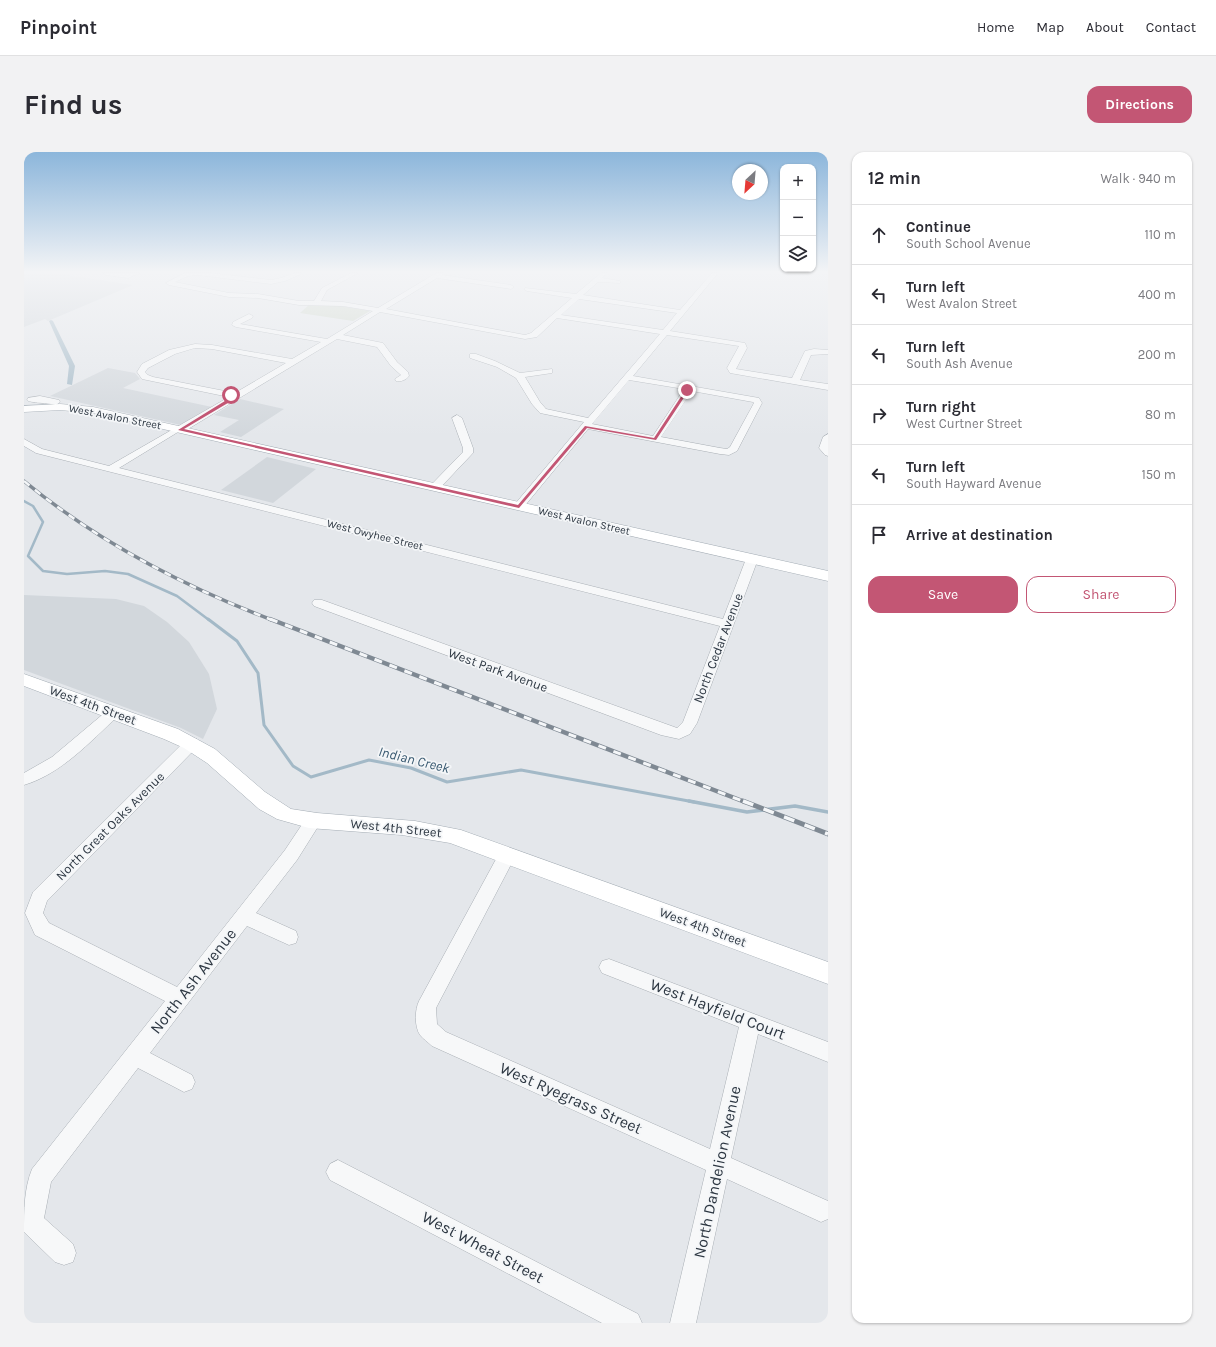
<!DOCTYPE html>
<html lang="en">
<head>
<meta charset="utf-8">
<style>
  :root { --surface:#fff; --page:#f2f2f3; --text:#2b2b33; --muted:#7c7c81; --line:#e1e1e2; --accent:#c35674 }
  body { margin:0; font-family:Karla,sans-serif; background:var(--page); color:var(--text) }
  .controls { position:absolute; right:12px; top:12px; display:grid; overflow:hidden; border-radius:8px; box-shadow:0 1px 3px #0004 }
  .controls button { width:36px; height:36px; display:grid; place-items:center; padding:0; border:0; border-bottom:1px solid var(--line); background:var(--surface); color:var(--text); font:20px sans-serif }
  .compass { position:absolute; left:708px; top:12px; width:36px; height:36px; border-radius:50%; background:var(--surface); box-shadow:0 1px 3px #0004; rotate:206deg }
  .stop { position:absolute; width:12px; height:12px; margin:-9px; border:3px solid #c35674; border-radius:50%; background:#fff }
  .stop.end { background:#c35674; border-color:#fff; box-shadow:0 1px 4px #0008 }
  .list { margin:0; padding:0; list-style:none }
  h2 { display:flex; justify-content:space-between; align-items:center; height:52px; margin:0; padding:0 16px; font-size:17px }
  h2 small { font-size:13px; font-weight:400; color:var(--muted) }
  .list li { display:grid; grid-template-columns:26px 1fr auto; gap:12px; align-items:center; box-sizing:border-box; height:60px; padding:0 16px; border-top:1px solid var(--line) }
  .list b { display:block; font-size:15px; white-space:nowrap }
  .list p { margin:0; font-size:13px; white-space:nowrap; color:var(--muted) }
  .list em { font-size:13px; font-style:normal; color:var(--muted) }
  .actions { display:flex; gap:8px; padding:12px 16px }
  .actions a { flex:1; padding:9px 0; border:1px solid var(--accent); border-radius:12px; text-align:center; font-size:14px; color:var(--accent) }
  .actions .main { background:var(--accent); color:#fff }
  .icon { flex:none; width:22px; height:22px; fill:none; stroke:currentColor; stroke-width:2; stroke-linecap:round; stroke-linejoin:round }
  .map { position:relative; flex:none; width:804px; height:1171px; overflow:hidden; border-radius:12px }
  header { display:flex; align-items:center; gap:24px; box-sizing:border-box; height:56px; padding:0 20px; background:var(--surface); border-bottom:1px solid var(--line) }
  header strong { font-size:19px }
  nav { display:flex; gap:22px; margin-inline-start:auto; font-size:14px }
  .intro { display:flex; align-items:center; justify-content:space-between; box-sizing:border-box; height:96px; padding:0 24px }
  h1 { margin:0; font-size:28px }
  .button { padding:10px 18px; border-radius:12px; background:var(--accent); color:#fff; font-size:14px; font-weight:700 }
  main { display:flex; gap:24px; padding:0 24px }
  aside { flex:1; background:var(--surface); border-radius:12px; box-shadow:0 1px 3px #0004 }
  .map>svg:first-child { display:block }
  .built { fill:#d2d7dc }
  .green { fill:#cbd4c6 }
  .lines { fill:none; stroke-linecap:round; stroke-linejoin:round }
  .stream-far2 { stroke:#a3b9c7; stroke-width:2.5 }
  .stream-far1 { stroke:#a3b9c7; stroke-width:3 }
  .stream { stroke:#a3b9c7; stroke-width:3.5 }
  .canal { fill:#a3b9c7; fill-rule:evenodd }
  .minor-casing { stroke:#a9afb5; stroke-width:1 }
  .major-casing { stroke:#a4adb5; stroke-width:1 }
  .minor { fill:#f7f8f9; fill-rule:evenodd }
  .major { fill:#fff; fill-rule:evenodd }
  .rail-far2-casing { stroke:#7f8993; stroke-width:3.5 }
  .rail-far1-casing { stroke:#7f8993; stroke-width:4.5 }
  .rail-casing { stroke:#7f8993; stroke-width:5 }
  .rail-far2 { stroke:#f4f6f8; stroke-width:2.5; stroke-dasharray:7; stroke-linecap:butt }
  .rail-far1 { stroke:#f4f6f8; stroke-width:3; stroke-dasharray:8; stroke-linecap:butt }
  .rail { stroke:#f4f6f8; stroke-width:3.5; stroke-dasharray:11; stroke-linecap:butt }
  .route { fill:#c35674 }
  .labels { text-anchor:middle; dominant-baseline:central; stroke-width:3.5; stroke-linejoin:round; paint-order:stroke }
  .far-street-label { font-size:11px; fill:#2d3742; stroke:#f4f6f8 }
  .street-label { font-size:13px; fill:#2d3742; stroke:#f4f6f8 }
  .water-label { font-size:14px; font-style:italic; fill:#3b5b72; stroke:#f4f6f8 }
  .near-street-label { font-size:16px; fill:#2d3742; stroke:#f4f6f8 }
</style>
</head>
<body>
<header>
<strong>Pinpoint</strong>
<nav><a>Home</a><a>Map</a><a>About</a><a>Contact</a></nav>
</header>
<div class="intro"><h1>Find us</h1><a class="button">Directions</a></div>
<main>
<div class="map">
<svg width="804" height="1171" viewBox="0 0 804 1171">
  <rect width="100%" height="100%" fill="#e4e7eb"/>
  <!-- built -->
  <g class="built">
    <polygon points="0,121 30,121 109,133 24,169 21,167 0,175"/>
    <polygon points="84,216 111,221 116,227 99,236 188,255 157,273 26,244"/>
    <polygon points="216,247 260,257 217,285 196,280 215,268 190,263"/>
    <polygon points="243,305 292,317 249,351 197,338"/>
    <polygon points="0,443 92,447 120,454 143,470 165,490 185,522 193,557 179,587 157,576 0,518"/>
  </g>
  <!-- green -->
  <polygon class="green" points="286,152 310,153 346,159 329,169 276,161"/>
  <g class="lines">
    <!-- stream-far2 -->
    <polyline class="stream-far2" points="0,349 9,354 19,370 4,404 19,419 43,422 81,419 104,422 153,444 185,468"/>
    <!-- stream-far1 -->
    <polyline class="stream-far1" points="184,467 213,489 234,521 240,573 269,614 287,625 345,608 387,616 423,630 497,618 670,650"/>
    <!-- stream -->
    <polyline class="stream" points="665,649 723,660 771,654 804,660"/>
    <!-- canal -->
    <polygon class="canal" points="27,168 29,169 51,214 48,233 43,232 45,214 25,169"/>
    <!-- minor casing -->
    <g class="minor-casing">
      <g id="minor">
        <polygon points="79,121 116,121 104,126 82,123"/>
        <path d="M161 121H187L247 128 257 126 271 121H278L277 122 261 129 247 132 174 123 164 124 151 130 205 141 234 142 275 149H290L298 136 327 121H334L303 138 297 149 319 150 354 156 409 123 413 121H420L418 123 487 133 490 135 487 137 413 126 362 157 501 183 507 181 548 146 503 139 500 137 501 136 552 142 577 121H583L578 126 596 129V131L574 130 559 143 656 158 688 121H694L646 179 721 191 723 196 712 217 768 226 781 199 790 197 804 198V202L787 203 776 228 804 232V238L706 221 703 216 715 194 643 183 609 224 735 246 738 251 713 299 705 303 696 302 564 277 499 356 495 357 490 354 491 352 560 270 516 261 508 252 492 226 473 215 446 206V202H452L471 209 496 221 528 217V221L501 225 516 250 522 257 564 266 636 182 533 166 513 185 501 187 356 160 319 183 359 191 373 210 384 220 385 224C382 228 377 230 372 229L371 227 377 223 367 214 353 195 313 187 159 280H154L95 316 699 467 722 407 724 405H732L734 407 673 571 666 582 655 587 637 583 290 454 288 451 290 448H298L653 576 659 570 696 474 12 301 0 294V287L18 297 85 314 205 245 118 227 113 220 118 212 145 198 171 192 188 193 268 207 297 190 212 175 208 173 209 170 225 162 229 164 228 166 216 172 303 187 349 159 319 154 275 153 234 146 205 145 145 133 142 131ZM555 147 653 161 639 178 537 163ZM171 196 188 197 262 211 211 241 129 225 124 223 121 220 124 216 151 202ZM605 228 660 237 629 284 568 272ZM668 239 729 250 730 251 706 295 703 297 696 296 637 285Z"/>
        <path d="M16 244 35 248 36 250 32 253C26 251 5 251 3 248L4 246Z"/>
        <polygon points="433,263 438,266 449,296 449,301 415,337 407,337 406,335 407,333 439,300 439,296 428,266"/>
        <polygon points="804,282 804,304 801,303 795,296 799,285"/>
        <path d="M89 556 94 558 96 561 94 564C66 590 37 622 0 633V621L28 605 84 558Z"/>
        <path d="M168 586 173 587 176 591 173 595 23 749 19 761 25 771 153 835 261 698 283 665 289 663 295 665 297 669 295 673 273 708 232 761 272 779 274 785 272 791 265 793 223 774 126 901 168 923 171 930 168 937 160 940 114 916 27 1030 20 1066 49 1092 52 1101 49 1110 40 1113 31 1110 0 1080C0 1058 0 1037 8 1017L141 849 11 783 1 761 9 740 163 587Z"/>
        <path d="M483 696 489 698 492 703 412 856 413 872 422 880 686 997 715 875 578 821 575 815 578 809 585 807 804 890V910L734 882 707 1006 804 1049V1067L797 1070 703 1027 672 1171H646L682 1018 408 894C404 890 399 887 396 883 390 874 391 857 395 849L477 698Z"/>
        <polygon points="314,1008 614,1162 618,1171 578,1171 306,1028 302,1020 306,1012"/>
      </g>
    </g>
    <!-- major casing -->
    <g class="major-casing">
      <g id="major">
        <polygon points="36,252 69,255 804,419 804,429 69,261 36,258 0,260 0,254"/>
        <polygon points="0,522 154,577 191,597 241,640 267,657 293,661 391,669 437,678 804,810 804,832 426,691 378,683 285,676 253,667 235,657 183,611 160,596 140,587 0,534"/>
      </g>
    </g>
    <!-- minor -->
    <use href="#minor" class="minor"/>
    <!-- major -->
    <use href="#major" class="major"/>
    <!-- rail-far2 casing -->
    <g class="rail-far2-casing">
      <path id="rail-far2" d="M0 329C74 390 159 434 248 468"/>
    </g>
    <!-- rail-far1 casing -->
    <g class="rail-far1-casing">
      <polyline id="rail-far1" points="246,467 721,650"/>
    </g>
    <!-- rail casing -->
    <g class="rail-casing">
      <polyline id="rail" points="719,649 804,682"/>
    </g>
    <!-- rail-far2 -->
    <use href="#rail-far2" class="rail-far2"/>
    <!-- rail-far1 -->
    <use href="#rail-far1" class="rail-far1"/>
    <!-- rail -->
    <use href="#rail" class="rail"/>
  </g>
  <!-- sky -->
  <linearGradient id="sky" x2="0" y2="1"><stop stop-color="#8cb6db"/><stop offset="0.42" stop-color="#f3f4f6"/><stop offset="1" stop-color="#f3f4f6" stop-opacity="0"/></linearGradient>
  <rect width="804" height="285" fill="url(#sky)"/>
  <!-- route -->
  <polygon class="route" points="662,237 665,238 632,288 563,276 495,356 154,278 209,244 206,244 206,242 212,243 214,245 160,277 494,353 561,274 630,286"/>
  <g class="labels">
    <!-- far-street labels -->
    <g class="far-street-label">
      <text transform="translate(91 265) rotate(11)">West Avalon Street</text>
      <text transform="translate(560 369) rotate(13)">West Avalon Street</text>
      <text transform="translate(351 383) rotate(14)">West Owyhee Street</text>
    </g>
    <!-- street labels -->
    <g class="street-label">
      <text transform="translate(694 496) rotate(-69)">North Cedar Avenue</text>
      <text transform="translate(474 518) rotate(20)">West Park Avenue</text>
      <text transform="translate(69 553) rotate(20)">West 4th Street</text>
      <text transform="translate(86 674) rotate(-45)">North Great Oaks Avenue</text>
      <text transform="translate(372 676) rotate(6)">West 4th Street</text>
      <text transform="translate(679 775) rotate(20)">West 4th Street</text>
    </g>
    <!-- water labels -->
    <g class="water-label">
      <text transform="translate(390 608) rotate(14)">Indian Creek</text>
    </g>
    <!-- near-street labels -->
    <g class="near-street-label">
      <text transform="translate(169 829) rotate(-52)">North Ash Avenue</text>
      <text transform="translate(694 857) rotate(21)">West Hayfield Court</text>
      <text transform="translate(547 946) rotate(24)">West Ryegrass Street</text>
      <text transform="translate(693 1020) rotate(-78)">North Dandelion Avenue</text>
      <text transform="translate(459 1095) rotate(28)">West Wheat Street</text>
    </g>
  </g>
</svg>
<div class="controls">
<button>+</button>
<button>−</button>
<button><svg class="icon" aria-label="layers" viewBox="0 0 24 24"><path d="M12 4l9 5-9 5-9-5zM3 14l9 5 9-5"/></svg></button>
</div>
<svg class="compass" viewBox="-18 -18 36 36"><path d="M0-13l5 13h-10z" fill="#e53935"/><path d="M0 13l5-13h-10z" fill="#7c7c81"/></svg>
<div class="stop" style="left:207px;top:243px"></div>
<div class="stop end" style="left:663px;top:238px"></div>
</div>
<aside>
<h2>12 min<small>Walk · 940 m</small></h2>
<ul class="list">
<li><svg class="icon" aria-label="ahead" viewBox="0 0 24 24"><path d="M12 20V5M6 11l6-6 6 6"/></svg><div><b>Continue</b><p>South School Avenue</p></div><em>110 m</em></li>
<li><svg class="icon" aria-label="left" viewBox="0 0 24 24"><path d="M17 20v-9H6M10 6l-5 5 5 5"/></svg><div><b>Turn left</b><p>West Avalon Street</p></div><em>400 m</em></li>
<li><svg class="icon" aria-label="left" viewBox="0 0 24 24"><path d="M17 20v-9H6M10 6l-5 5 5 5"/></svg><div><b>Turn left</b><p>South Ash Avenue</p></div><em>200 m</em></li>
<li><svg class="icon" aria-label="right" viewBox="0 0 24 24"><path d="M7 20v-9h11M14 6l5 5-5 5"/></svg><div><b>Turn right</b><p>West Curtner Street</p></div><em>80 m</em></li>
<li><svg class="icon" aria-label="left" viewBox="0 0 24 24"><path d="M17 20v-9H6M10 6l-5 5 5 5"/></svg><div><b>Turn left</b><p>South Hayward Avenue</p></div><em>150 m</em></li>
<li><svg class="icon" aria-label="arrive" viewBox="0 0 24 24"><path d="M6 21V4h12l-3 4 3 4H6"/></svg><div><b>Arrive at destination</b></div></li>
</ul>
<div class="actions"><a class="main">Save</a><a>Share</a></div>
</aside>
</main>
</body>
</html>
